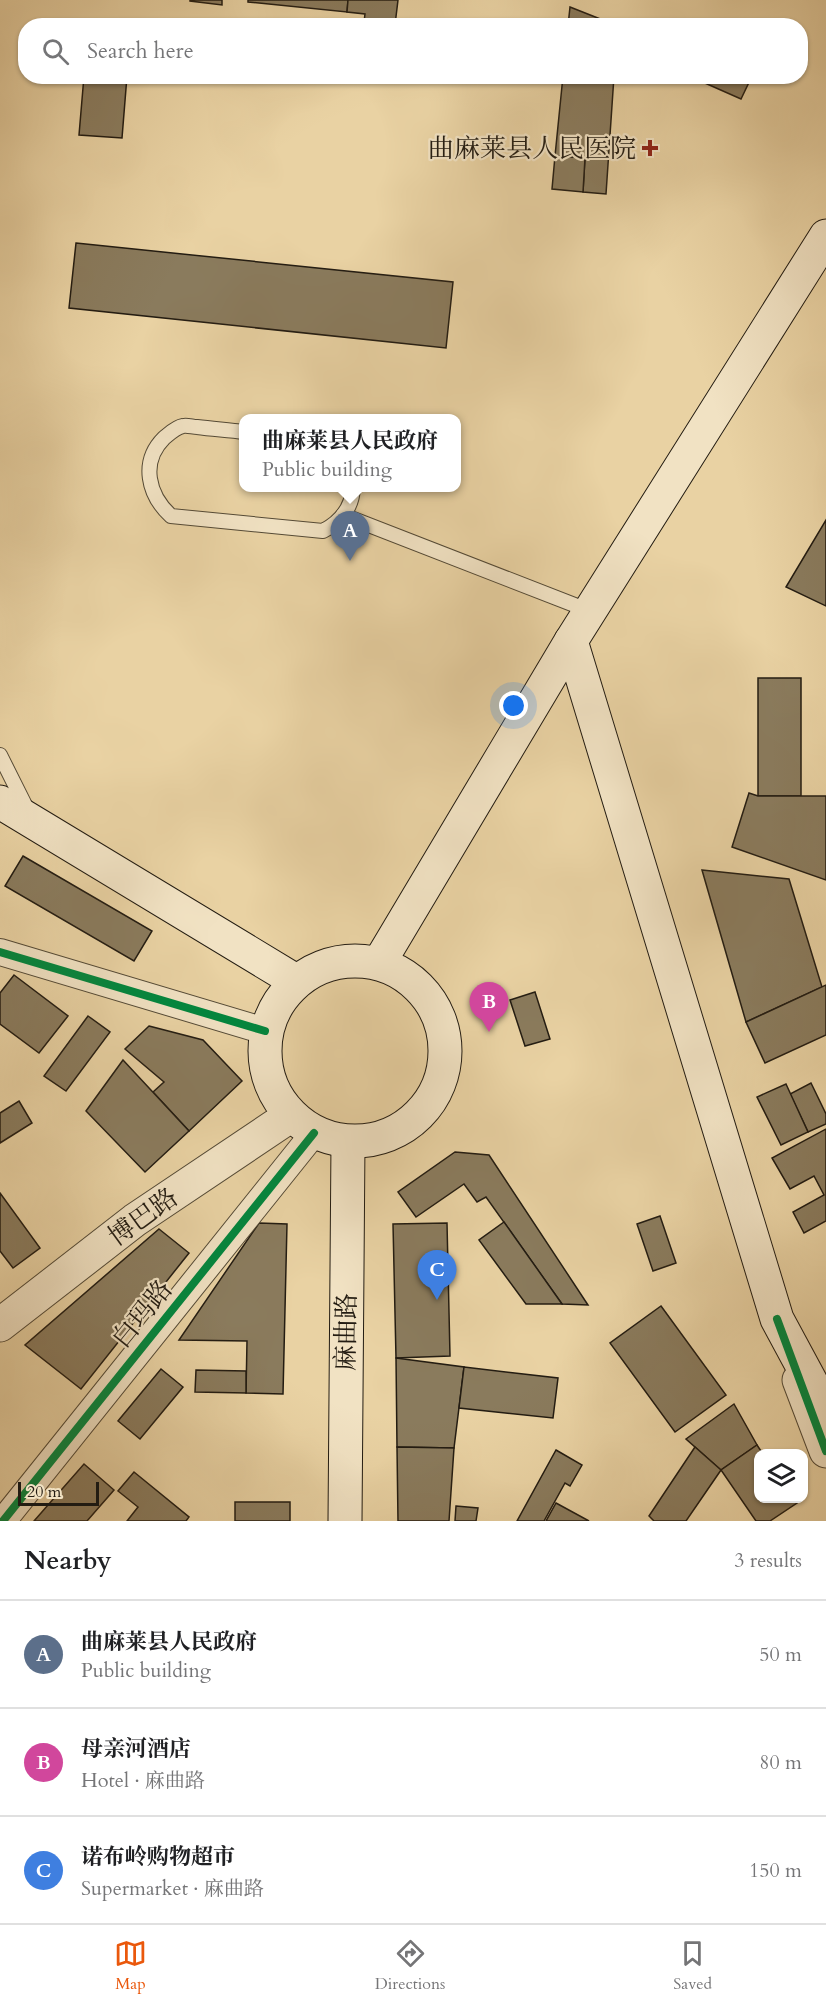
<!DOCTYPE html>
<html lang="en">
<head>
<meta charset="utf-8">
<style>
  :root { --surface:#fff; --page:#f6f6f6; --text:#202124; --muted:#757577; --line:#e0e0e0; --accent:#ea580c }
  body { margin:0; font-family:Cardo,"Noto Serif SC",serif; background:var(--page); color:var(--text) }
  .controls { position:absolute; right:18px; bottom:18px; display:grid; overflow:hidden; border-radius:12px; box-shadow:0 2px 4px #0004 }
  .controls button { width:54px; height:54px; display:grid; place-items:center; padding:0; border:0; border-bottom:2px solid var(--line); background:var(--surface); color:var(--text); font:30px sans-serif }
  .scale { position:absolute; left:18px; bottom:15px; width:81px; box-sizing:border-box; padding-left:6px; border:3px solid #231c12; border-top:0; font-size:16px; line-height:21px; white-space:nowrap; color:#231c12; -webkit-text-stroke:4px #f1e2c3; paint-order:stroke }
  .you { position:absolute; left:514px; top:706px; width:21px; height:21px; margin:-15px; border:4px solid #fff; border-radius:50%; background:#1a73e8; box-shadow:0 0 0 9px #1a73e833 }
  .badge { display:grid; place-items:center; width:39px; height:39px; border-radius:50%; background:var(--accent); color:#fff; font-size:20px; font-weight:700 }
  .pin { position:absolute; translate:-50% -50px; filter:drop-shadow(0 2px 3px #0008) }
  .pin::after { content:''; position:absolute; top:32px; width:21px; height:18px; background:inherit; clip-path:polygon(0 0,100% 0,50% 100%) }
  .popup { position:absolute; left:239px; top:414px; width:222px; height:78px; box-sizing:border-box; display:grid; place-content:center; border-radius:12px; background:var(--surface); filter:drop-shadow(0 2px 4px #0005); font-size:20px; white-space:nowrap; color:var(--muted) }
  .popup b { font-size:22px; color:var(--text) }
  .popup::after { content:''; position:absolute; left:50%; top:100%; margin-left:-12px; border:12px solid transparent; border-top-color:var(--surface) }
  .list { margin:0; padding:0; list-style:none }
  h2 { display:flex; justify-content:space-between; align-items:center; height:78px; margin:0; padding:0 24px; font-size:26px }
  h2 small { font-size:20px; font-weight:400; color:var(--muted) }
  .list li { display:grid; grid-template-columns:39px 1fr auto; gap:18px; align-items:center; box-sizing:border-box; height:108px; padding:0 24px; border-top:2px solid var(--line) }
  .list b { display:block; font-size:22px; white-space:nowrap }
  .list p { margin:0; font-size:20px; white-space:nowrap; color:var(--muted) }
  .list em { font-size:20px; font-style:normal; color:var(--muted) }
  .icon { flex:none; width:33px; height:33px; fill:none; stroke:currentColor; stroke-width:2; stroke-linecap:round; stroke-linejoin:round }
  .map { position:relative; flex:none; width:826px; height:1521px; overflow:hidden }
  .search { position:absolute; background:var(--surface); box-shadow:0 2px 4px #0004; left:18px; right:18px; top:18px; height:66px; display:flex; align-items:center; gap:15px; box-sizing:border-box; padding:0 21px; border-radius:24px; color:var(--muted); font-size:22px }
  .sheet { height:402px; background:var(--surface) }
  nav { display:flex; justify-content:space-around; align-items:center; box-sizing:border-box; height:84px; border-top:2px solid var(--line); background:var(--surface); font-size:16px; color:var(--muted) }
  nav a { display:grid; justify-items:center; gap:3px }
  nav .on { color:var(--accent) }
  .map>svg:first-child { display:block }
  .building { fill:#8a7b5d; stroke:#231c12; stroke-width:1.5 }
  .lines { fill:none; stroke-linecap:round; stroke-linejoin:round }
  .service-casing { stroke:#544a36; stroke-width:16 }
  .minor-casing { stroke:#544a36; stroke-width:28 }
  .tertiary-casing { stroke:#544a36; stroke-width:35 }
  .secondary-casing { stroke:#231c12; stroke-width:35 }
  .service { stroke:#f1e2c3; stroke-width:14 }
  .minor { stroke:#f1e2c3; stroke-width:26 }
  .tertiary { stroke:#f1e2c3; stroke-width:33 }
  .secondary { stroke:#f1e2c3; stroke-width:33 }
  .cycleway-casing { stroke:#f1e2c3; stroke-width:11 }
  .cycleway { stroke:#00873e; stroke-width:8 }
  .poi-dot { fill:#8f2418; stroke:#f1e2c3; stroke-width:2 }
  .labels { text-anchor:middle; dominant-baseline:central; stroke-width:4.5; stroke-linejoin:round; paint-order:stroke }
  .poi-label { font-size:26px; fill:#231c12; stroke:#f1e2c3; text-anchor:end }
  .street-label { font-size:26px; fill:#231c12; stroke:#f1e2c3 }
</style>
</head>
<body>
<div class="map">
<svg width="826" height="1521" viewBox="0 0 826 1521">
  <rect width="100%" height="100%" fill="#e9d2a3"/>
  <filter id="stains"><feTurbulence type="fractalNoise" baseFrequency=".00333" numOctaves="4"/><feColorMatrix values="0 0 0 0 .2 0 0 0 0 .09 0 0 0 0 .02 0 0 0 .5 -.17"/></filter>
  <radialGradient id="worn" r=".72"><stop offset=".6" stop-color="#630" stop-opacity="0"/><stop offset="1" stop-color="#630" stop-opacity=".3"/></radialGradient>
  <!-- building -->
  <g class="building">
    <polygon points="190,0 222,0 222,5 190,1"/>
    <polygon points="248,0 348,0 347,12 248,2"/>
    <polygon points="348,0 398,0 395,25 364,22 365,14 347,12"/>
    <polygon points="570,7 618,26 568,26"/>
    <polygon points="84,76 127,76 122,138 79,135"/>
    <polygon points="563,76 614,76 606,194 583,192 585,158 555,156"/>
    <polygon points="689,76 752,76 741,99"/>
    <polygon points="555,156 585,158 583,192 552,189"/>
    <polygon points="76,243 453,282 446,348 69,308"/>
    <polygon points="826,520 826,606 786,587"/>
    <rect x="758" y="678" width="43" height="118"/>
    <polygon points="749,793 758,796 826,796 826,880 732,847"/>
    <polygon points="23,856 152,931 134,961 5,886"/>
    <polygon points="702,870 789,879 822,987 746,1022"/>
    <polygon points="14,975 68,1016 39,1053 0,1024 0,993"/>
    <polygon points="826,985 826,1035 765,1063 746,1022"/>
    <polygon points="535,992 550,1039 525,1046 510,1000"/>
    <polygon points="88,1016 110,1032 66,1091 44,1076"/>
    <polygon points="149,1026 203,1040 242,1081 189,1131 153,1092 164,1082 125,1049"/>
    <polygon points="123,1060 189,1131 145,1172 86,1111"/>
    <polygon points="811,1083 826,1114 826,1124 808,1132 790,1094"/>
    <polygon points="786,1084 808,1132 781,1145 757,1097"/>
    <polygon points="19,1101 32,1123 0,1143 0,1113"/>
    <polygon points="826,1129 826,1221 804,1233 793,1212 824,1195 814,1176 790,1189 772,1158"/>
    <polygon points="455,1152 489,1155 588,1305 562,1304 486,1197 477,1202 464,1184 416,1217 398,1192"/>
    <polygon points="0,1193 40,1248 13,1268 0,1251"/>
    <polygon points="660,1216 676,1263 653,1271 637,1224"/>
    <polygon points="504,1222 562,1304 526,1304 479,1240"/>
    <polygon points="259,1223 287,1224 283,1394 246,1393 247,1341 179,1340"/>
    <polygon points="447,1223 450,1356 396,1358 393,1224"/>
    <polygon points="159,1229 189,1253 81,1389 25,1345"/>
    <polygon points="661,1306 726,1395 675,1432 610,1343"/>
    <polygon points="396,1358 464,1367 454,1448 397,1447"/>
    <polygon points="464,1367 558,1378 553,1418 459,1408"/>
    <polygon points="161,1369 183,1387 140,1439 118,1421"/>
    <polygon points="196,1370 246,1371 246,1393 195,1392"/>
    <polygon points="734,1404 757,1445 721,1470 686,1439"/>
    <polygon points="757,1445 763,1454 758,1454 758,1498 794,1498 797,1503 770,1521 756,1521 721,1470"/>
    <polygon points="397,1447 454,1448 449,1521 398,1521"/>
    <polygon points="695,1447 721,1470 686,1521 654,1521 649,1516"/>
    <polygon points="556,1450 582,1465 570,1486 565,1483 544,1521 517,1521"/>
    <polygon points="84,1464 114,1490 87,1521 34,1521"/>
    <polygon points="134,1472 189,1517 186,1521 127,1521 138,1507 118,1491"/>
    <rect x="235" y="1502" width="55" height="19"/>
    <polygon points="556,1503 589,1521 546,1521"/>
    <polygon points="456,1506 478,1508 476,1521 455,1521"/>
  </g>
  <g class="lines">
    <!-- service casing -->
    <g class="service-casing">
      <g id="service">
        <path d="M244 432C228 430 213 429 197 427 193 427 187 425 183 426 176 427 169 434 164 438 140 462 148 495 171 516L323 531C340 522 352 508 353 488"/>
        <polyline points="343,515 590,611"/>
        <polyline points="0,755 27,809"/>
      </g>
    </g>
    <!-- minor casing -->
    <g class="minor-casing">
      <g id="minor">
        <polyline points="0,952 265,1031"/>
        <polyline points="3,1521 314,1133"/>
      </g>
    </g>
    <!-- tertiary casing -->
    <g class="tertiary-casing">
      <g id="tertiary">
        <polyline points="0,1325 135,1220 290,1116"/>
        <polyline points="799,1380 826,1451"/>
      </g>
    </g>
    <!-- secondary casing -->
    <g class="secondary-casing">
      <g id="secondary">
        <polyline points="571,641 777,1319 826,1410"/>
        <polyline points="0,802 296,981"/>
        <circle cx="355" cy="1051" r="90"/>
        <polyline points="379,963 571,641 826,236"/>
        <polyline points="345,1521 348,1142"/>
      </g>
    </g>
    <!-- service -->
    <use href="#service" class="service"/>
    <!-- minor -->
    <use href="#minor" class="minor"/>
    <!-- tertiary -->
    <use href="#tertiary" class="tertiary"/>
    <!-- secondary -->
    <use href="#secondary" class="secondary"/>
    <!-- cycleway casing -->
    <g class="cycleway-casing">
      <g id="cycleway">
        <polyline points="0,952 265,1031"/>
        <polyline points="777,1319 826,1451"/>
        <polyline points="3,1521 314,1133"/>
      </g>
    </g>
    <!-- cycleway -->
    <use href="#cycleway" class="cycleway"/>
  </g>
  <!-- markers -->
  <path class="poi-dot" d="M647 139h6v6h6v6h-6v6h-6v-6h-6v-6h6z"/>
  <g class="labels">
    <!-- poi labels -->
    <g class="poi-label">
      <text x="636" y="148">曲麻莱县人民医院</text>
    </g>
    <!-- street labels -->
    <g class="street-label">
      <text transform="translate(143 1217) rotate(-36)">博巴路</text>
      <text transform="translate(142 1314) rotate(-51)">白玛路</text>
      <text transform="translate(346 1332) rotate(-89)">麻曲路</text>
    </g>
  </g>
  <rect width="100%" height="100%" filter="url(#stains)"/>
  <rect width="100%" height="100%" fill="url(#worn)"/>
</svg>
<div class="controls">
<button><svg class="icon" aria-label="layers" viewBox="0 0 24 24"><path d="M12 4l9 5-9 5-9-5zM3 14l9 5 9-5"/></svg></button>
</div>
<div class="scale">20 m</div>
<div class="you"></div>
<div class="pin badge" style="left:350px;top:561px;background:#5c6f8a">A</div>
<div class="popup"><b>曲麻莱县人民政府</b>Public building</div>
<div class="pin badge" style="left:489px;top:1032px;background:#d1479c">B</div>
<div class="pin badge" style="left:437px;top:1300px;background:#3f7fe0">C</div>
<div class="search"><svg class="icon" aria-label="search" viewBox="0 0 24 24"><circle cx="10" cy="10" r="6"/><path d="M15 15l6 6"/></svg>Search here</div>
</div>
<section class="sheet">
<h2>Nearby<small>3 results</small></h2>
<ul class="list">
<li><span class="badge" style="background:#5c6f8a">A</span><div><b>曲麻莱县人民政府</b><p>Public building</p></div><em>50 m</em></li>
<li><span class="badge" style="background:#d1479c">B</span><div><b>母亲河酒店</b><p>Hotel · 麻曲路</p></div><em>80 m</em></li>
<li><span class="badge" style="background:#3f7fe0">C</span><div><b>诺布岭购物超市</b><p>Supermarket · 麻曲路</p></div><em>150 m</em></li>
</ul>
</section>
<nav>
<a class="on"><svg class="icon" aria-label="map" viewBox="0 0 24 24"><path d="M3 6l6-2 6 2 6-2v14l-6 2-6-2-6 2zM9 4v14M15 6v14"/></svg>Map</a>
<a><svg class="icon" aria-label="directions" viewBox="0 0 24 24"><path d="M12 3l9 9-9 9-9-9zM9 14v-3h6M13 9l2 2-2 2"/></svg>Directions</a>
<a><svg class="icon" aria-label="saved" viewBox="0 0 24 24"><path d="M7 4h10v16l-5-4-5 4z"/></svg>Saved</a>
</nav>
</body>
</html>
